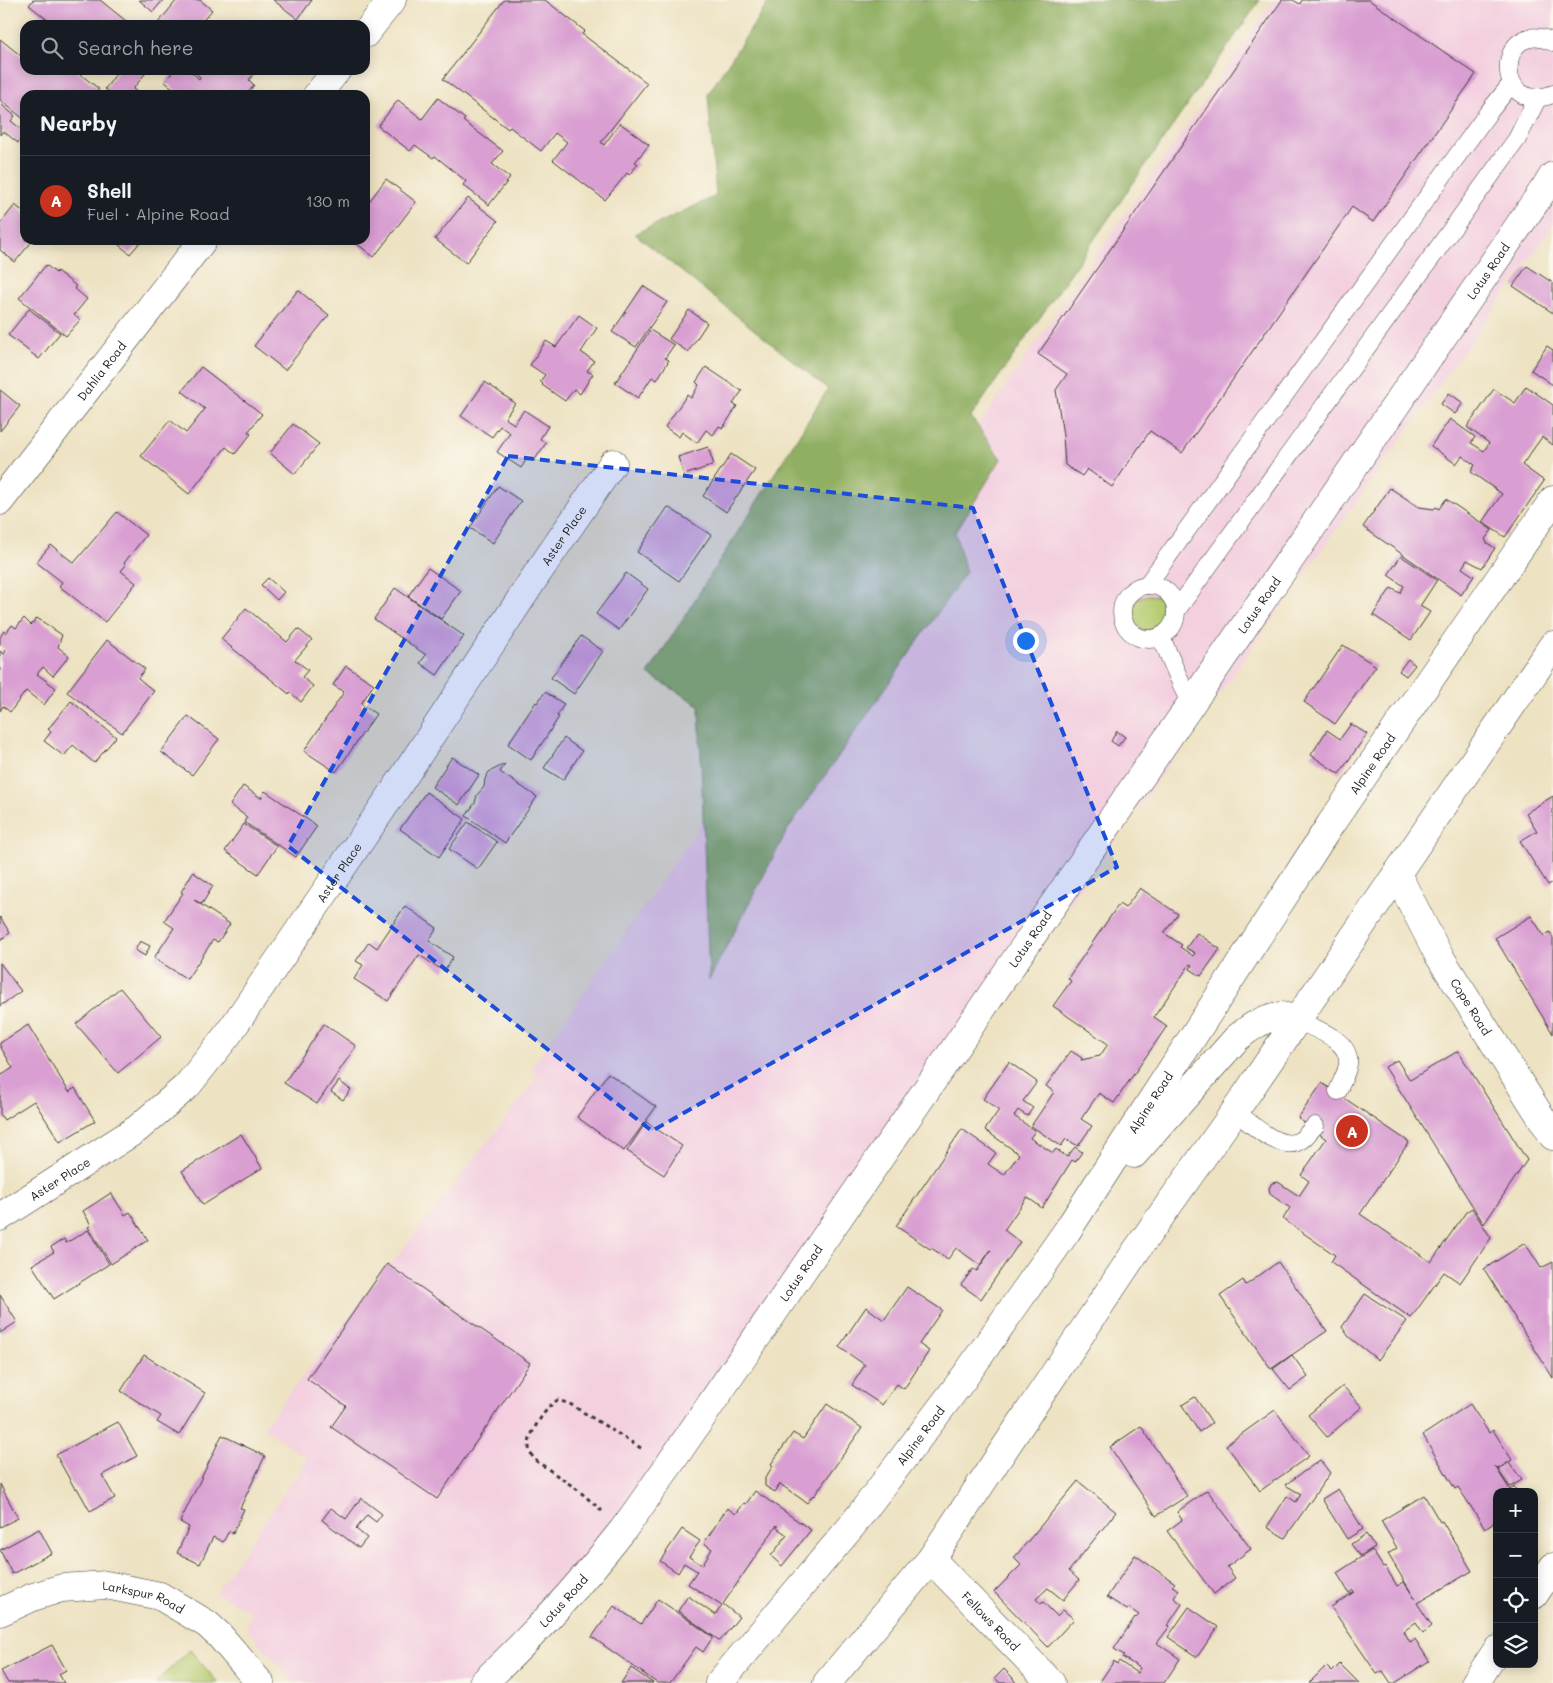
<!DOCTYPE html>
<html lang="en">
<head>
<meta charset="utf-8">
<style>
  :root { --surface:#171b24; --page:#242831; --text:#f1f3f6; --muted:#9ea1a6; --line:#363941; --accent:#c8321e }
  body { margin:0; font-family:Mali,sans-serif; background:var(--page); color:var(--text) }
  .controls { position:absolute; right:15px; bottom:15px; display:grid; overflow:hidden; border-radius:10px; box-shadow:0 2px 12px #0003 }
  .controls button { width:45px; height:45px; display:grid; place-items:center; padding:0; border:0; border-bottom:1px solid var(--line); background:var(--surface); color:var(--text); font:25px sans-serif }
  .you { position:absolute; left:1025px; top:640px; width:18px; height:18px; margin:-12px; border:4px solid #fff; border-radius:50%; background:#1a73e8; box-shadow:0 0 0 8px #1a73e833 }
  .badge { display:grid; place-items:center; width:32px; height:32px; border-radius:50%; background:var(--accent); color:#fff; font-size:16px; font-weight:700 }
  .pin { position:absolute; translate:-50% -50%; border:2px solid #fff; box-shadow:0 1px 5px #0006 }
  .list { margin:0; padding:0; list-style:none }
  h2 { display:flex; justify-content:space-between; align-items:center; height:65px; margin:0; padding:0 20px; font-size:21px }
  h2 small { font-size:16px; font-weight:400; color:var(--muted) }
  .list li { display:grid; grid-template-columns:32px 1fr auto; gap:15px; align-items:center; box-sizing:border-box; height:90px; padding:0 20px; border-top:1px solid var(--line) }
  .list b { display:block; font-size:19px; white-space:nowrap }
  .list p { margin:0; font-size:16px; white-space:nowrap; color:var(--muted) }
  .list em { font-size:16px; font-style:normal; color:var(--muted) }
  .icon { flex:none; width:28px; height:28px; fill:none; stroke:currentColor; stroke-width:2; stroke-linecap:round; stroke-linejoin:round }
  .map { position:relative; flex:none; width:1553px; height:1683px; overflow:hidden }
  .search { position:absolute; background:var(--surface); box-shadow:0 2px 12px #0003; left:20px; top:20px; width:350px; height:55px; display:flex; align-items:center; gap:12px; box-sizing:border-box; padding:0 18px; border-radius:15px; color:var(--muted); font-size:19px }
  .panel { position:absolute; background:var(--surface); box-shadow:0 2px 12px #0003; left:20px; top:90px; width:350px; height:155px; border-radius:15px }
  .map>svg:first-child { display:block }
  .built { fill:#f3cfe0 }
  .green { fill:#b5cb70; stroke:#687446 }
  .forest { fill:#90af62; stroke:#56663f }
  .building { fill:#d99ed2 }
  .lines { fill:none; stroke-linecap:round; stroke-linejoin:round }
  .lane-casing { stroke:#3b3a35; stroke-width:19 }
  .street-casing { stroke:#3b3a35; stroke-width:29 }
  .secondary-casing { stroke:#3b3a35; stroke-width:29 }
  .path { stroke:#3b3a35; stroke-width:3; stroke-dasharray:4 4; stroke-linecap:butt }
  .lane { stroke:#fff; stroke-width:18 }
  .street { stroke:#fff; stroke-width:28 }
  .secondary { stroke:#fff; stroke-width:28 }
  .marked { fill:#1d4ed8; fill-opacity:0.2; stroke:#1d4ed8; stroke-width:4; stroke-dasharray:10 6; stroke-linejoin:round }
  .labels { text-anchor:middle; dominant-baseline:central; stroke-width:4; stroke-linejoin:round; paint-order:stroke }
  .street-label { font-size:12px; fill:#1c1c1c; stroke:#fbf7ec }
</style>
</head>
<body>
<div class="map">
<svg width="1553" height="1683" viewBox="0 0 1553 1683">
  <rect width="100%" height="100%" fill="#fbf7ec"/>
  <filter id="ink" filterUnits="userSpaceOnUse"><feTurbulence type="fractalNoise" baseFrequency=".02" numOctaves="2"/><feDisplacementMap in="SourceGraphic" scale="10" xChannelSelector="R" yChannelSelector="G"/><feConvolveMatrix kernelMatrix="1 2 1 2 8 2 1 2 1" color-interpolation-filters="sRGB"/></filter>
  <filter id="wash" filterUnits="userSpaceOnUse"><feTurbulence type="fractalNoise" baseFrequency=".0096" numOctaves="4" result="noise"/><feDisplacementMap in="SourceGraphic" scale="20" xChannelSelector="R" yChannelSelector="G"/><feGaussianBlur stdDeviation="1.12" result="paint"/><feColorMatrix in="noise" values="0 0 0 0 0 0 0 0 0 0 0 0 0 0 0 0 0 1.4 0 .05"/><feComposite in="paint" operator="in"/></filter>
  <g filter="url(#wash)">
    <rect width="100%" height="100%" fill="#ede2c2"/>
    <!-- built -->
    <polygon class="built" points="1274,0 1553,0 1553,226 622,1530 483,1683 294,1683 246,1627 252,1612 215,1593 308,1459 263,1427 519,1102 538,1075 531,1069"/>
    <!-- green -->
    <g class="green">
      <circle cx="1150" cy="613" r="18"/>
      <polygon points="190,1650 218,1683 155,1683"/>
    </g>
    <!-- forest -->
    <polygon class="forest" points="770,0 1260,0 971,417 1001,459 955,533 966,572 788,829 709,980 699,705 648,674 828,389 635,234 716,196 708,94"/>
    <g id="blocks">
      <!-- building -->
      <g class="building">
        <polygon points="33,0 100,0 131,25 54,25 29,5"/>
        <polygon points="139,0 163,0 153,12"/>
        <polygon points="177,0 200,0 212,10 199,25 160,25 158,23"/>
        <polygon points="273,0 312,0 298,19"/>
        <polygon points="504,0 545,0 585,31 582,34 647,83 601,142 604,145 620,123 649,145 635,162 638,164 629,175 627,173 605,200 553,160 567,142 555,133 541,151 510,127 508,129 443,79"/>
        <polygon points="1282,0 1293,0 1300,4 1302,0 1369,0 1476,74 1373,222 1352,207 1182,453 1150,431 1112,487 1087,469 1082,476 1065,465 1063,435 1056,390 1067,374 1038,354"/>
        <polygon points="0,39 25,59 25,70 75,70 99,89 94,95 25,95 25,120 0,100"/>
        <polygon points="119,70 148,70 133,89 140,95 113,95 105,89"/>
        <polygon points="174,70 188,70 199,79 200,77 191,70 257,70 249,80 254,85 248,93 250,95 182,95 165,82"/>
        <polygon points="438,98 465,119 463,121 503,151 492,164 510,178 489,205 463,185 466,181 435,156 433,158 415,145 410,151 378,126 398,100 422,119"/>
        <polygon points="2,105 15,116 11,121 25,132 18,143 3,131 0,135 0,107"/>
        <polygon points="386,179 416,202 374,257 352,240 365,240 365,207"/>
        <polygon points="468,198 498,221 466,263 435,239"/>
        <polygon points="15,205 25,213 25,240 33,240 15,262 0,250 0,224"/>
        <polygon points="113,240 142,240 130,254"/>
        <polygon points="46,265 56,273 57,271 76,286 74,288 87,299 74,315 80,320 66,336 19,298"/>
        <polygon points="1527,266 1553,283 1553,313 1513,286"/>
        <polygon points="643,286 667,302 636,347 612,332"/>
        <polygon points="298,290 329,315 285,370 254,346"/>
        <polygon points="29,309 60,333 39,359 8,335"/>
        <polygon points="689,310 707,323 688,352 669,339"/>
        <polygon points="579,315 597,328 581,352 594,361 587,371 593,374 580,394 574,389 565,401 542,385 543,384 540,381 545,375 530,365 546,341 556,347"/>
        <polygon points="650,330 674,345 665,358 669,360 657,380 652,377 638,398 615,383"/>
        <polygon points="1547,346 1553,350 1553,385 1531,370"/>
        <polygon points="201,367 262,414 248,432 251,434 235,454 226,447 189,494 141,456 170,420 186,433 205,409 182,391"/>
        <polygon points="706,367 742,391 733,404 737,406 723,428 719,426 713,435 706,430 697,443 682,432 679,437 665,427 687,395 691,398 699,385 696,382"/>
        <polygon points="485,382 515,403 505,418 514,424 524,410 548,426 540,439 546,443 534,461 528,457 521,468 497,452 510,433 500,426 492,437 461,416"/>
        <polygon points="1526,386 1553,405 1553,445 1542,437 1522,465 1544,481 1505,537 1482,522 1502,494 1471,472 1475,465 1462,456 1456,464 1431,446 1450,419 1475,437 1471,443 1484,451 1489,443 1467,427 1494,389 1515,403"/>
        <polygon points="0,390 20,406 0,431"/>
        <polygon points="1449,393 1463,403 1455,414 1441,404"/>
        <polygon points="293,424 319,444 295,474 270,453"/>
        <polygon points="708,447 714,465 684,475 678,457"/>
        <polygon points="731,454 755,470 726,512 703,496"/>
        <polygon points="498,486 521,501 493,543 470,528"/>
        <polygon points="1390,488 1419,507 1434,509 1436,507 1439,509 1446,499 1492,530 1485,539 1487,543 1495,548 1482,568 1467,560 1462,568 1474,576 1461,595 1363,527"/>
        <polygon points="668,507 711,535 679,581 637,552"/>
        <polygon points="117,512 146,535 124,563 126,565 121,571 136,583 105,622 59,586 62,582 36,562 51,545 74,563"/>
        <polygon points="1401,556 1437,580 1420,606 1430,612 1411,640 1373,615 1391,588 1400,593 1404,586 1388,575"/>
        <polygon points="428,568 461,591 441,619 408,596"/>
        <polygon points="626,573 648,589 619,630 596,614"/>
        <polygon points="268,578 284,592 277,600 261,585"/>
        <polygon points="395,588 464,636 437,675 420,663 426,655 374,619"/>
        <polygon points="246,608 287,642 298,629 312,640 295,660 308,670 302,677 313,686 301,702 290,692 289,694 221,639"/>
        <polygon points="24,618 31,625 37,618 62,635 58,647 69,656 53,676 43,667 37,674 56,688 44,705 26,691 10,712 3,706 0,711 0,651 4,654 6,651 0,645 0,637 4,631 6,633 12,625 16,628"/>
        <polygon points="581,636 603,651 574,694 551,678"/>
        <polygon points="107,640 145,669 138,678 154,691 122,733 67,692"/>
        <polygon points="1343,645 1376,666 1335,724 1304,702"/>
        <polygon points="1408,659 1415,665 1406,676 1399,671"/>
        <polygon points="346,666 374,684 361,704 376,714 336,772 304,751 344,692 333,685"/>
        <polygon points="545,692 564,704 557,716 559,717 531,760 508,744 536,702 537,703"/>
        <polygon points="71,701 116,737 94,763 73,745 64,756 44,741 51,732 48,729"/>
        <polygon points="188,716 219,739 192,775 161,752"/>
        <polygon points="1351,724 1367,734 1339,774 1311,755 1327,730 1340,739"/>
        <polygon points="1117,731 1125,737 1118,746 1111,741"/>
        <polygon points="564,738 582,751 563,780 544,768"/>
        <polygon points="452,757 479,775 459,805 432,787"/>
        <polygon points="505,764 500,772 537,797 505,843 466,816 475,803 477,795 484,787 485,779 489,772"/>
        <polygon points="243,786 261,798 265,791 317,826 296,857 244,822 247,817 230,805"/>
        <polygon points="426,792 465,819 439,857 400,829"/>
        <polygon points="1553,796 1553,882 1548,885 1520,841 1537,831 1526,813"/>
        <polygon points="468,822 497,842 478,869 449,849"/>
        <polygon points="244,824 277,846 258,874 225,851"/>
        <polygon points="193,872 213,886 202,904 194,900 230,924 218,942 213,940 187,979 154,958 174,928 164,921 183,893 181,892"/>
        <polygon points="1140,888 1178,914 1164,933 1182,945 1180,947 1193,956 1195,953 1186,948 1197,933 1220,949 1201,976 1190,969 1192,965 1190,964 1154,1017 1167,1026 1114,1103 1099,1093 1081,1119 1092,1126 1078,1146 1066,1139 1061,1146 1031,1126 1054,1092 1046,1086 1071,1051 1082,1058 1081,1060 1100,1056 1108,1044 1053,1006 1071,981 1068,978 1119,904 1125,908"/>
        <polygon points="405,906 437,928 429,941 453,957 444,971 419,955 388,1001 354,979 363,965 356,961 369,942 377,948"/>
        <polygon points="1531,916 1544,936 1550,932 1553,938 1553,1034 1495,938"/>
        <polygon points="0,917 10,933 0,940"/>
        <polygon points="140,941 150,946 145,956 135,950"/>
        <polygon points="0,963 21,991 0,1006"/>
        <polygon points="120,988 161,1037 118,1073 76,1024"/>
        <polygon points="324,1024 356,1046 317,1104 284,1083"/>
        <polygon points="28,1025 69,1092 75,1088 95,1121 60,1142 34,1101 4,1120 0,1114 0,1076 13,1068 0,1046 0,1043"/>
        <polygon points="1458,1051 1527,1160 1484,1224 1385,1067 1397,1060 1410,1080"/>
        <polygon points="1009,1062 1037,1082 1023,1101 1033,1108 1027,1116 1018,1110 1014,1116 1035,1131 1030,1138 1053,1153 1056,1149 1067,1157 1075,1147 1082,1152 1075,1162 1072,1160 1042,1208 1027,1197 1004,1230 1020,1242 981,1299 961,1285 973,1269 977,1271 991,1250 980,1265 956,1248 948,1259 931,1248 930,1249 896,1226 962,1129 996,1153 988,1164 1004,1175 1019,1154 985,1130 999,1110 983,1099"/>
        <polygon points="608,1073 656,1107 624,1151 577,1117"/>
        <polygon points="339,1081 351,1090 343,1100 331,1092"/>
        <polygon points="1322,1083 1409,1142 1360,1214 1431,1262 1466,1212 1472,1208 1491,1238 1460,1283 1444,1272 1411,1318 1331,1262 1335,1255 1283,1219 1290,1208 1270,1194 1269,1188 1272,1183 1278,1182 1299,1196 1309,1181 1301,1175 1326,1139 1298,1118"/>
        <polygon points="646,1122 682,1146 664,1175 627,1151"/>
        <polygon points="241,1134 262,1168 203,1205 182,1171"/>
        <polygon points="111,1193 125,1215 130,1212 148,1240 111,1264 88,1227 91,1225 83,1211"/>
        <polygon points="88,1230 109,1264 54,1299 32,1265 54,1252 51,1247 64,1239 66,1243"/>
        <polygon points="1525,1243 1541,1268 1553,1262 1553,1378 1484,1269"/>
        <polygon points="1278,1262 1327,1331 1271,1369 1220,1296 1243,1280 1246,1285"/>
        <polygon points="387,1264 530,1363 437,1499 331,1427 346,1406 307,1379"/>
        <polygon points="907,1287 942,1310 919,1344 929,1351 904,1389 897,1384 882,1405 852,1385 865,1365 839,1347 866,1307 884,1320"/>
        <polygon points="1365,1294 1407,1321 1378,1360 1349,1337 1342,1327"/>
        <polygon points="0,1295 17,1322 0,1333"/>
        <polygon points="144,1355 205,1393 179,1435 157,1422 161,1416 121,1391"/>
        <polygon points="1292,1355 1308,1377 1290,1390 1273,1369"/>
        <polygon points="1343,1386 1362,1407 1327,1437 1308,1415"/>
        <polygon points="1195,1397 1212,1423 1199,1432 1182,1405"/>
        <polygon points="827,1404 862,1428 814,1496 813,1495 807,1503 780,1484 775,1492 765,1486 765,1478 773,1466 771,1464 793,1433 803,1439"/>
        <polygon points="1470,1404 1489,1433 1493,1430 1512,1460 1498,1469 1495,1466 1510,1490 1514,1487 1517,1492 1497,1492 1497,1520 1485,1528 1458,1487 1455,1489 1423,1435"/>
        <polygon points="1275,1410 1309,1456 1260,1491 1226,1445"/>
        <polygon points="118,1422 137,1456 102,1475 115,1498 90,1511 77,1488 75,1489 56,1455"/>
        <polygon points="1141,1426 1187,1496 1156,1516 1110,1447"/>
        <polygon points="222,1435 265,1456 240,1508 244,1509 233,1533 229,1531 223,1542 213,1537 200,1564 177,1553 189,1527 180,1522"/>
        <polygon points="1320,1460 1330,1473 1285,1538 1267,1527 1287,1496 1296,1502 1301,1494 1285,1485"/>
        <polygon points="1509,1462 1522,1480 1510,1487 1498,1470"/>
        <polygon points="1078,1481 1116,1512 1069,1571 1079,1580 1063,1600 1048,1588 1036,1599 1041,1604 1043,1602 1057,1616 1063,1610 1074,1619 1048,1647 994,1592 1021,1565 1014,1558"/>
        <polygon points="0,1484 18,1518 0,1527"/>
        <polygon points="1338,1489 1363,1529 1347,1539 1322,1499"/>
        <polygon points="1207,1490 1251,1549 1227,1567 1235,1578 1214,1594 1167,1531 1182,1520 1177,1512"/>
        <polygon points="755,1491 811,1530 782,1566 771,1556 787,1535 777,1528 777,1525 723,1604 739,1617 720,1641 678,1611 688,1596 715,1615 722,1606 688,1584 697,1571 684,1563 678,1573 660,1561 682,1529 700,1541 689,1557 702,1565 712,1549 704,1543 727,1508 736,1514 744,1503 746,1504"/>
        <polygon points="1424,1495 1440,1522 1442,1521 1472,1571 1417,1603 1432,1626 1423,1633 1416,1622 1404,1631 1410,1642 1415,1639 1429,1661 1395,1683 1391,1683 1383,1671 1377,1674 1331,1607 1354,1592 1353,1590 1349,1593 1337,1573 1372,1550 1383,1567 1385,1566 1397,1586 1404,1582 1415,1599 1388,1554 1397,1548 1381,1521"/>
        <polygon points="361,1498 382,1514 376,1522 367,1515 356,1529 367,1538 359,1548 322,1520 331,1508 346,1519"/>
        <polygon points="39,1529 52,1553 12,1574 0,1550"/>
        <polygon points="1366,1534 1375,1547 1360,1556 1351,1544"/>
        <polygon points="1135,1555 1175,1583 1172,1586 1179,1590 1174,1598 1182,1604 1168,1625 1170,1626 1157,1643 1180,1659 1164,1683 1099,1683 1114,1661 1117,1664 1119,1661 1137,1673 1140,1668 1122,1657 1124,1655 1114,1649 1135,1617 1136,1618 1139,1615 1129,1608 1127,1610 1107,1597"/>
        <polygon points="658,1599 713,1637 703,1652 696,1647 670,1683 657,1683 592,1637 614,1606 641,1624"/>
        <polygon points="1189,1607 1218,1627 1197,1657 1168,1637"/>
        <polygon points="52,1645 66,1670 59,1674 64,1683 8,1683 1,1671"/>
        <polygon points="1340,1664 1359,1683 1309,1683 1326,1666 1332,1672"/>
        <polygon points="631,1668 653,1683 621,1683"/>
        <polygon points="1004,1669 1012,1677 1016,1683 1000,1683 995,1678"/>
      </g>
    </g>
  </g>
  <g filter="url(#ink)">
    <use href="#blocks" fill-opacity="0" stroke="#3b3a35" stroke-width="1"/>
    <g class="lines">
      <!-- lane casing -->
      <g class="lane-casing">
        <g id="lane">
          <path d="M1553 42C1495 15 1493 118 1553 94"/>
          <polyline points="1147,585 1488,113 1512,83"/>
          <circle cx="1149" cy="612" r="27"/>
          <polyline points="1176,611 1517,139 1538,97"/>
          <polyline points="1161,637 1190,704"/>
          <path d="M1297 1020C1314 1029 1351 1039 1348 1064 1347 1073 1341 1082 1338 1091"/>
          <path d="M1235 1111C1249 1122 1281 1154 1301 1140 1306 1137 1310 1130 1315 1126"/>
        </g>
      </g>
      <!-- street casing -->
      <g class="street-casing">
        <g id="street">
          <polyline points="365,34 392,0"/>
          <polyline points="317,95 337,70"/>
          <path id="s1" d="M0 501 203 240"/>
          <path id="s2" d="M1397 874 1438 954 1553 1136"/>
          <path id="s3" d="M0 1217 137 1129 187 1086 229 1033 395 790 537 574 613 463"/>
          <path id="s4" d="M931 1559 1051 1683"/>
          <polyline points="1534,1595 1553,1567"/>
          <path id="s5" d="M0 1612 33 1597 62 1588 106 1585 160 1596 207 1624 220 1636 260 1683"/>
          <path id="s6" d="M483 1683C533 1636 580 1585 622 1531 638 1510 653 1487 669 1465L1553 176"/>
          <polyline points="1475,1683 1497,1650"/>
        </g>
      </g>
      <!-- secondary casing -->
      <g class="secondary-casing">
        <g id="secondary">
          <path d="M1134 1154 1237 1038C1249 1028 1264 1017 1281 1016 1286 1016 1292 1019 1297 1020"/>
          <path id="s7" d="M719 1683 851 1527 963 1379 1067 1231 1330 825 1553 500"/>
          <polyline points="827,1683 931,1559 1136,1251 1235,1111 1553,645"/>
        </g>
      </g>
      <!-- path -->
      <path class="path" d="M602 1511 578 1490 535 1460C532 1456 529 1452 529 1446 528 1434 547 1405 558 1400L570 1404 644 1450"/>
      <!-- lane -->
      <use href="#lane" class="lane"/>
      <!-- street -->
      <use href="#street" class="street"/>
      <!-- secondary -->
      <use href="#secondary" class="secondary"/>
    </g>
  </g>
  <!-- marked area -->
  <path class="marked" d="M508 456 973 508 1117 867 652 1131 288 846Z"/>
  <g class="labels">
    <!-- street labels -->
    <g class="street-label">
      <text stroke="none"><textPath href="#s6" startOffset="1735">Lotus Road</textPath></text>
      <text stroke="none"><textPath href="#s1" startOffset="165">Dahlia Road</textPath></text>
      <text stroke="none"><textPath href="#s3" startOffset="896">Aster Place</textPath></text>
      <text stroke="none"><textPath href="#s6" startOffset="1330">Lotus Road</textPath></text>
      <text stroke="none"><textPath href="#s7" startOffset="1129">Alpine Road</textPath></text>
      <text stroke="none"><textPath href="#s3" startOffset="491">Aster Place</textPath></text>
      <text stroke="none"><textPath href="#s6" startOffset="925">Lotus Road</textPath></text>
      <text stroke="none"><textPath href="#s2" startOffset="152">Cope Road</textPath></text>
      <text stroke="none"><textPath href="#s7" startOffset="724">Alpine Road</textPath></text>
      <text stroke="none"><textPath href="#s3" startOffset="71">Aster Place</textPath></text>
      <text stroke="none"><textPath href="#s6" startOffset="520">Lotus Road</textPath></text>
      <text stroke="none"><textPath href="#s7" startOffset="319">Alpine Road</textPath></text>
      <text stroke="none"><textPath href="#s5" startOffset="150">Larkspur Road</textPath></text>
      <text stroke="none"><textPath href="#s6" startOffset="115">Lotus Road</textPath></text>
      <text stroke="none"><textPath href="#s4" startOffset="86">Fellows Road</textPath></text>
    </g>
  </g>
</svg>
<div class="controls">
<button>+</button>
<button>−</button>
<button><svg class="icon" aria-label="locate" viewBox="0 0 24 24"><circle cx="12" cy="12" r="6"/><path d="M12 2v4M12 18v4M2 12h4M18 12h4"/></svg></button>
<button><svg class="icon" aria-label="layers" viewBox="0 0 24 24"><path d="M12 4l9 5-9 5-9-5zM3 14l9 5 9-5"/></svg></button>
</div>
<div class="you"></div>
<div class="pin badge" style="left:1352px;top:1131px">A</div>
<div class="search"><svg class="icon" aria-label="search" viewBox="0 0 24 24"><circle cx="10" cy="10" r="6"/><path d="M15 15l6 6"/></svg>Search here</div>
<section class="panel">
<h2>Nearby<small></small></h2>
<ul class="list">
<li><span class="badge">A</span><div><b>Shell</b><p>Fuel · Alpine Road</p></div><em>130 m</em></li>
</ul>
</section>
</div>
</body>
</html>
